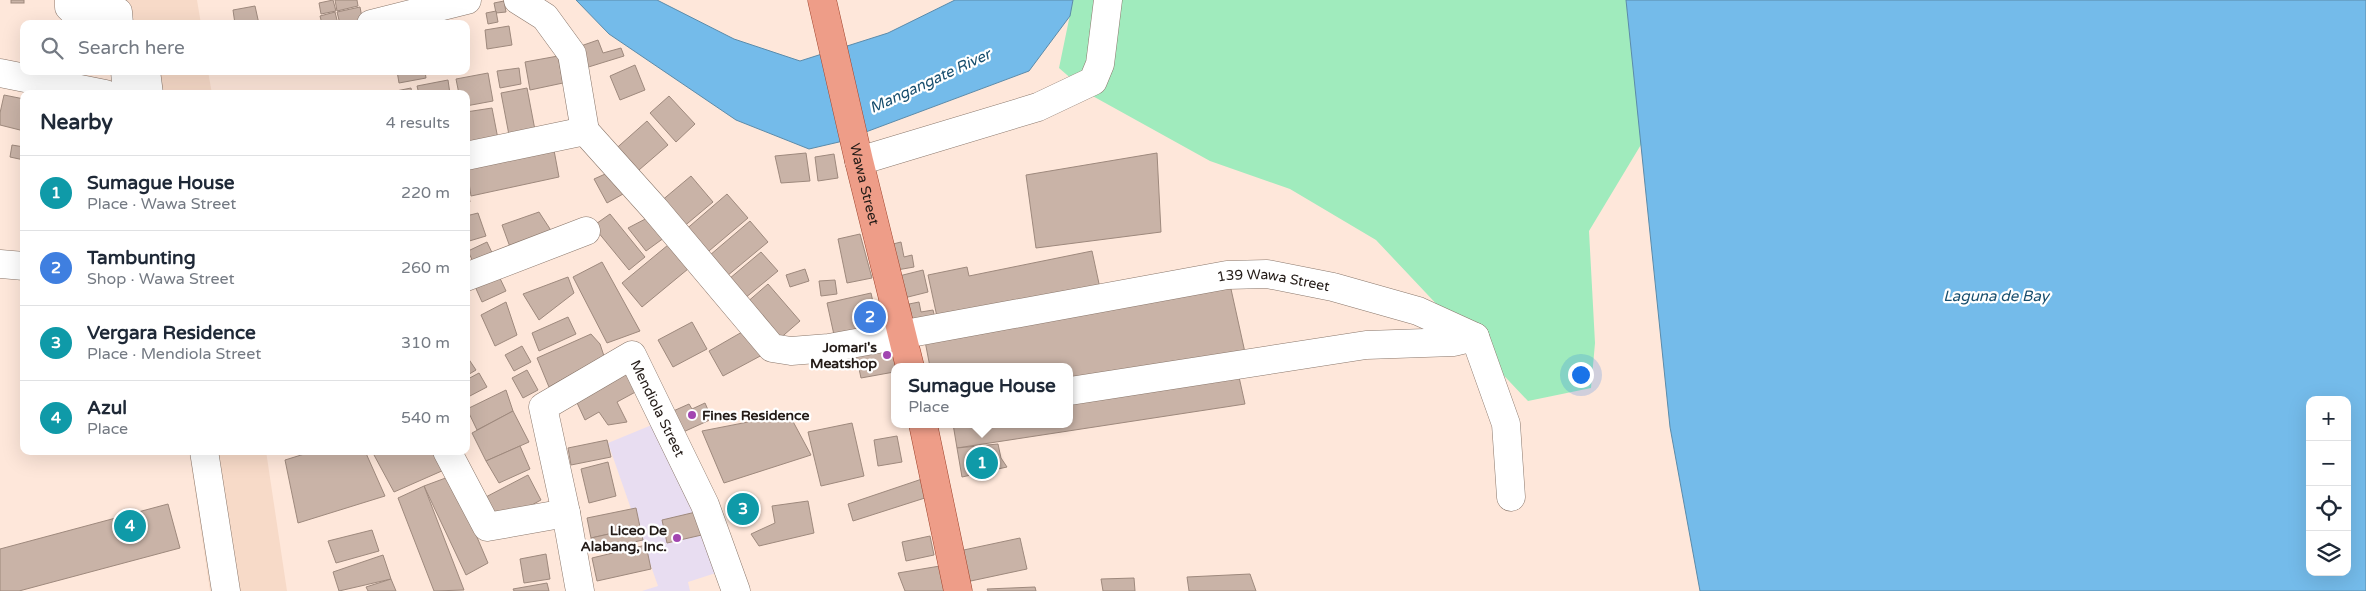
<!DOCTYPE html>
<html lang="en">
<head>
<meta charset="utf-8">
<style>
  :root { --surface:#fff; --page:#f6f6f7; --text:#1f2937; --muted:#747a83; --line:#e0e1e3; --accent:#7c3aed }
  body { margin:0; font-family:"Varela Round",sans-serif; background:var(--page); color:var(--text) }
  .controls { position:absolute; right:15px; bottom:15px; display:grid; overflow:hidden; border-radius:10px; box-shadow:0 5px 20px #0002 }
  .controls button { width:45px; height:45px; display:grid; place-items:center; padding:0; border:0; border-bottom:1px solid var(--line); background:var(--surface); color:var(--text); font:25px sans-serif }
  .you { position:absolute; left:1580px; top:374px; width:18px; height:18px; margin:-12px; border:4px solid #fff; border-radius:50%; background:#1a73e8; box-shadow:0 0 0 8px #1a73e833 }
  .badge { display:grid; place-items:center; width:32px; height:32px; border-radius:50%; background:var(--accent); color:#fff; font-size:16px; font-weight:700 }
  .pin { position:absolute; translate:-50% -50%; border:2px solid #fff; box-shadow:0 1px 5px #0006 }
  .popup { position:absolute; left:891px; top:363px; width:182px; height:65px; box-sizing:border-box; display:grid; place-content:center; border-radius:10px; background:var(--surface); filter:drop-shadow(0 1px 4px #0005); font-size:16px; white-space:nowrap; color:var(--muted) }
  .popup b { font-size:19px; color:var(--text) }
  .popup::after { content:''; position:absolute; left:50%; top:100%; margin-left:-10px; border:10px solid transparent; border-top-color:var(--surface) }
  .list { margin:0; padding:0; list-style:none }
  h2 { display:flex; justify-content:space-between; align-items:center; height:65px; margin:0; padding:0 20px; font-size:21px }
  h2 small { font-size:16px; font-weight:400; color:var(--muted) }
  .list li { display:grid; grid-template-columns:32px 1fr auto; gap:15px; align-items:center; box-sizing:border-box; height:75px; padding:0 20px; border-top:1px solid var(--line) }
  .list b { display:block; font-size:19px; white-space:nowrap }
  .list p { margin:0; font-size:16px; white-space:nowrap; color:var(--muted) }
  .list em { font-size:16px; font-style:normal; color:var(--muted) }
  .icon { flex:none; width:28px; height:28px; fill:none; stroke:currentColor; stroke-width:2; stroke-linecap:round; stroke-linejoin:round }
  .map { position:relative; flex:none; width:2366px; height:591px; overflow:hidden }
  .search { position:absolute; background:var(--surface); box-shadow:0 5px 20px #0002; left:20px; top:20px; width:450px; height:55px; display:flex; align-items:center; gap:12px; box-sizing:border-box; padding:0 18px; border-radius:10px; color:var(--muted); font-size:19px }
  .panel { position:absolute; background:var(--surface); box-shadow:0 5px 20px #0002; left:20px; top:90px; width:450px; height:365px; border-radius:10px }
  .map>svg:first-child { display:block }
  .built { fill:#f7dac8 }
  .education { fill:#e8ddf1 }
  .green { fill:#a0ebbd }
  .water { fill:#74bbea; stroke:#5b8baa; fill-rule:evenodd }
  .building { fill:#c9b3a7; stroke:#9e897d }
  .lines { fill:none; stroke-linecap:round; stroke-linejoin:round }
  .minor-casing { stroke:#8a776b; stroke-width:29 }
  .major-casing { stroke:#9f442d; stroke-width:29 }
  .minor { stroke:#fff; stroke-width:28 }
  .major { stroke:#ee9d88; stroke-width:28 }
  .poi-dot { fill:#a246b1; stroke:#fff; stroke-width:2 }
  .labels { text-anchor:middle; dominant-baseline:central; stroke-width:4.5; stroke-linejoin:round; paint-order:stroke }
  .street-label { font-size:14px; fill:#221a16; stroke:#fff }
  .poi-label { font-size:14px; font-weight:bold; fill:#221a16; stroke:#fff; text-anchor:end }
  .water-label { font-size:15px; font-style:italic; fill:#174e6e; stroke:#fff }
</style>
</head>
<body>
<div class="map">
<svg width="2366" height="591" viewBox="0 0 2366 591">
  <rect width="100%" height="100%" fill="#fee7da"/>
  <!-- built -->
  <g class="built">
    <polygon points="124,0 197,0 201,24 127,24"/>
    <polygon points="132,71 208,71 212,94 135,94"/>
    <polygon points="189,451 266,451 287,591 210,591"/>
  </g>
  <!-- education -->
  <polygon class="education" points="659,422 722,571 688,582 690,591 642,591 658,586 608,443"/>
  <!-- green -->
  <polygon class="green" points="1073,0 1626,0 1642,143 1589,231 1595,343 1591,388 1528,401 1376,240 1290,189 1210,161 1089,94 1059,68"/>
  <!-- water -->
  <g class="water">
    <polygon points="576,0 657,0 734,39 800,61 888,33 955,0 1073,0 1070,16 1029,71 839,142 809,149 736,120 609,34"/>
    <path d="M1626 0H2366V591H1700L1670 427ZM2310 400H2347V572H2310Z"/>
  </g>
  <!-- building -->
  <g class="building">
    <rect x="11" y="0" width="13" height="3"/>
    <polygon points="333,0 336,11 321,14 319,3"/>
    <polygon points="335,0 357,0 358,6 337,11"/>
    <polygon points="504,1 506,12 496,13 494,3"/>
    <polygon points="255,6 259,24 235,24 233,10"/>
    <polygon points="360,7 363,23 340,24 337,12"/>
    <polygon points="496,11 498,22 488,24 486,13"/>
    <polygon points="335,12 338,24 322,24 320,16"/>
    <polygon points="509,26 512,45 487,49 485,30"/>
    <polygon points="598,40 603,53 621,48 624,56 582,69 575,48"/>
    <polygon points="558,56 563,83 530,90 525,62"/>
    <polygon points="635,65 645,90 620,100 610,76"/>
    <polygon points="519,68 521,84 500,88 497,71"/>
    <polygon points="397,71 425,71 426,78 399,83"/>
    <polygon points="488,73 493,101 466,106 466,94 459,94 456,79"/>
    <polygon points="448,80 450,94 419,94 417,86"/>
    <polygon points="411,88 412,94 381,94"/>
    <polygon points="527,88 535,130 509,135 501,93"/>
    <polygon points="4,95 24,99 24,131 0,125 0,113"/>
    <polygon points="669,96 695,124 676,142 650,113"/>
    <polygon points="492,108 498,139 468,144 466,112"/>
    <polygon points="647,121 668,145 632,176 611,153"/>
    <polygon points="12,145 24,147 24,160 10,157"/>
    <polygon points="553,145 559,177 471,196 466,163"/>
    <polygon points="806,153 810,181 781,183 775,156"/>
    <polygon points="1157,153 1161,232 1036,248 1026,175"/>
    <polygon points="834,154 838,178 818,181 815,157"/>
    <polygon points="612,171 623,194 607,203 594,179"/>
    <polygon points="691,176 713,202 682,228 660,202"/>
    <polygon points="466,181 470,202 466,203"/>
    <polygon points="727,194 748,218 703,256 683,232"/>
    <polygon points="539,212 552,232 510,247 502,225"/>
    <polygon points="478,213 486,236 466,242 466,216"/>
    <polygon points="610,214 645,257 629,270 593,226"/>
    <polygon points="655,214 668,235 646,251 628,228"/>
    <polygon points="750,221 768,242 721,281 703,261"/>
    <polygon points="860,234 872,278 847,283 838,239"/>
    <polygon points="487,242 495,259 476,268 468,251"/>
    <polygon points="901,242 904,257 912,255 914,267 897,270 893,244"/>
    <polygon points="668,245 688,269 642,307 622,283"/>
    <polygon points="1092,251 1101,293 939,326 928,275 967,267 969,276"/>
    <polygon points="761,252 778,271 739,303 723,284"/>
    <polygon points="602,262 640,331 607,343 573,277"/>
    <polygon points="805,269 809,281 790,287 786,275"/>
    <polygon points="923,270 928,292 904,298 899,276"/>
    <polygon points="497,272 506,291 482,302 473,282"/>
    <polygon points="568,277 574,293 539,320 523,294"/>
    <polygon points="835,280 837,294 821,296 819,281"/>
    <polygon points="1229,280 1246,357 1070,388 1070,367 930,367 924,336"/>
    <polygon points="768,284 800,321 777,341 745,304"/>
    <polygon points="871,293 880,334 836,344 827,303"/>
    <polygon points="506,302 517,335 495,346 481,315"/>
    <polygon points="919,302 921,312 933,310 936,322 914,327 909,304"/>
    <polygon points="568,317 576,334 539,351 532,333"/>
    <polygon points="692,322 707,349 673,367 658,340"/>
    <polygon points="749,328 764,354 723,376 709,351"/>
    <polygon points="591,334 600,344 604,356 549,387 537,358"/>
    <polygon points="894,342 899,367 894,367 894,372 861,378 855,350"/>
    <polygon points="522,346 531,362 514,371 505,355"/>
    <polygon points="466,355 476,370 466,376"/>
    <polygon points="626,360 641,389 617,402 627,422 608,425 599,412 585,420 572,392"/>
    <polygon points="1237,368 1245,404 957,448 953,424 1070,424 1070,397"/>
    <polygon points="527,370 538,390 523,398 512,378"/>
    <polygon points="479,373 487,387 468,397 466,380"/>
    <polygon points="506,390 513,411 477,430 467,409"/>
    <polygon points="705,403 712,419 681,433 671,412 689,404 692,409"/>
    <polygon points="513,411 529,442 486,461 472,433"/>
    <polygon points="789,414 811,455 724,483 702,431"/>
    <polygon points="852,423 864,476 821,486 808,432"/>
    <polygon points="897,436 902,462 878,466 874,440"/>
    <polygon points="607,440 611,457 571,465 568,448"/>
    <polygon points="998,444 1001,458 1007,467 962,477 957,448"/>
    <polygon points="520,446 530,469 499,483 486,461"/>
    <polygon points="314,451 365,451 385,496 298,523 285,460"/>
    <polygon points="381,451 434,451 444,470 394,492 374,455"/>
    <polygon points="608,462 616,496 589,503 581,469"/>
    <polygon points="528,475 541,500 496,524 482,499"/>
    <polygon points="451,476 488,563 466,575 424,486"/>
    <polygon points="922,479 928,497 853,521 848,504"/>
    <polygon points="424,486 464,590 434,591 398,498"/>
    <polygon points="752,501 754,512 734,518 731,506"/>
    <polygon points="808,501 814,533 759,546 751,534 775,523 772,506"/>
    <polygon points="168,504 180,548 19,591 0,591 0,549"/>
    <polygon points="636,508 640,527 591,538 587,518"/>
    <polygon points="700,511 706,534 667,543 662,520"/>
    <polygon points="640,527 643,540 594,551 591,538"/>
    <polygon points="372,530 379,551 336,563 328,541"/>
    <polygon points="930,536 934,555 906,561 902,542"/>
    <polygon points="1020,538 1027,569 966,582 959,551"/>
    <polygon points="646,545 651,569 597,581 592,558"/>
    <polygon points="546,554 550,579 524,583 520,559"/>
    <polygon points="383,555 391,579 339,591 333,572"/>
    <polygon points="946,565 945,591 905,591 898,573"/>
    <polygon points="1250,574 1256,591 1189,591 1187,577"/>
    <polygon points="1134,578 1135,591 1103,591 1101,579"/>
    <polygon points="391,579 396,591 368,591 366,587"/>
    <polygon points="547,583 549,591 514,591 513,589"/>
    <polygon points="1035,587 1036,591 988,591 987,589"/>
  </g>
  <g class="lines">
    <!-- minor casing -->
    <g class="minor-casing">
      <g id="minor">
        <polyline points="69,0 69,7 75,13 118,12 119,24"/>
        <path id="s1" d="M518 0 545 17 572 54 585 131 655 209 772 348 791 351 829 348 1227 275 1267 274 1333 287 1418 311 1475 337 1506 424 1511 497"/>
        <polyline points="371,24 467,0"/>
        <polyline points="125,71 127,94"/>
        <polyline points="146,71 149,94"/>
        <polyline points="0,73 105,94"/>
        <polyline points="466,156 585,131"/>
        <polyline points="859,161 1038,107 1093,81 1100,64 1108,0"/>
        <polyline points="0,264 24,266"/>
        <polyline points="466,277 586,231"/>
        <polyline points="1070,391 1366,345 1454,342 1475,337"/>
        <polyline points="204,451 226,591"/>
        <polyline points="447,451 487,527 566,513"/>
        <path id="s2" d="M580 591 566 513 543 407 632 355 705 505 736 591"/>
      </g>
    </g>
    <!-- major casing -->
    <g class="major-casing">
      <g id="major">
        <path id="s3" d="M822 0 859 161 910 367"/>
        <polyline points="923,424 958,591"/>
      </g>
    </g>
    <!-- minor -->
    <use href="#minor" class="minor"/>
    <!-- major -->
    <use href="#major" class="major"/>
  </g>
  <!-- markers -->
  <g class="poi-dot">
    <circle cx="887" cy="355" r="5"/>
    <circle cx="692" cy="415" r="5"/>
    <circle cx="677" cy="538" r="5"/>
  </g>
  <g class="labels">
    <!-- street labels -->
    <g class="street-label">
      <text stroke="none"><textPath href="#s3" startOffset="189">Wawa Street</textPath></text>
      <text stroke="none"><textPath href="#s1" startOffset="951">139 Wawa Street</textPath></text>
      <text stroke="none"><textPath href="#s2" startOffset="350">Mendiola Street</textPath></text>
    </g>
    <!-- poi labels -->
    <g class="poi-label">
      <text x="877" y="347">Jomari's<tspan x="877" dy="16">Meatshop</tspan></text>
      <text x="702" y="415" text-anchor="start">Fines Residence</text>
      <text x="667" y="530">Liceo De<tspan x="667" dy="16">Alabang, Inc.</tspan></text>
    </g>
    <!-- water labels -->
    <g class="water-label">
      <text transform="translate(930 81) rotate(-25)">Mangangate River</text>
      <text x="1996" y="296">Laguna de Bay</text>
    </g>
  </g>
</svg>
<div class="controls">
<button>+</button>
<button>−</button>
<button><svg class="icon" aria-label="locate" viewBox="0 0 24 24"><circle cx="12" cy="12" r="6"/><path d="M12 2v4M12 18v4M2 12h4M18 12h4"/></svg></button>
<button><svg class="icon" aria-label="layers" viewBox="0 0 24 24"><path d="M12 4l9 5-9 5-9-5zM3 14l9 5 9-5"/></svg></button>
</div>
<div class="you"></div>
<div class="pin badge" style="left:982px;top:463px;background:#0f9aa8">1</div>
<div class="popup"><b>Sumague House</b>Place</div>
<div class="pin badge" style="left:870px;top:317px;background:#3f7fe0">2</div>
<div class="pin badge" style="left:743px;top:509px;background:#0f9aa8">3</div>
<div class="pin badge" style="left:130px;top:526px;background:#0f9aa8">4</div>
<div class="search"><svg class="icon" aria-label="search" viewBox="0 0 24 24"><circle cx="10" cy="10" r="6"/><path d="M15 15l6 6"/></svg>Search here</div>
<section class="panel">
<h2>Nearby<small>4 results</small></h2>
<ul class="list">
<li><span class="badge" style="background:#0f9aa8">1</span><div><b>Sumague House</b><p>Place · Wawa Street</p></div><em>220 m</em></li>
<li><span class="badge" style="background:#3f7fe0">2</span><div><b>Tambunting</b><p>Shop · Wawa Street</p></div><em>260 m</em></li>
<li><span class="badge" style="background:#0f9aa8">3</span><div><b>Vergara Residence</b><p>Place · Mendiola Street</p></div><em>310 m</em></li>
<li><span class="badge" style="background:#0f9aa8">4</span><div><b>Azul</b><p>Place</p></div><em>540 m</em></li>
</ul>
</section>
</div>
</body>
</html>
